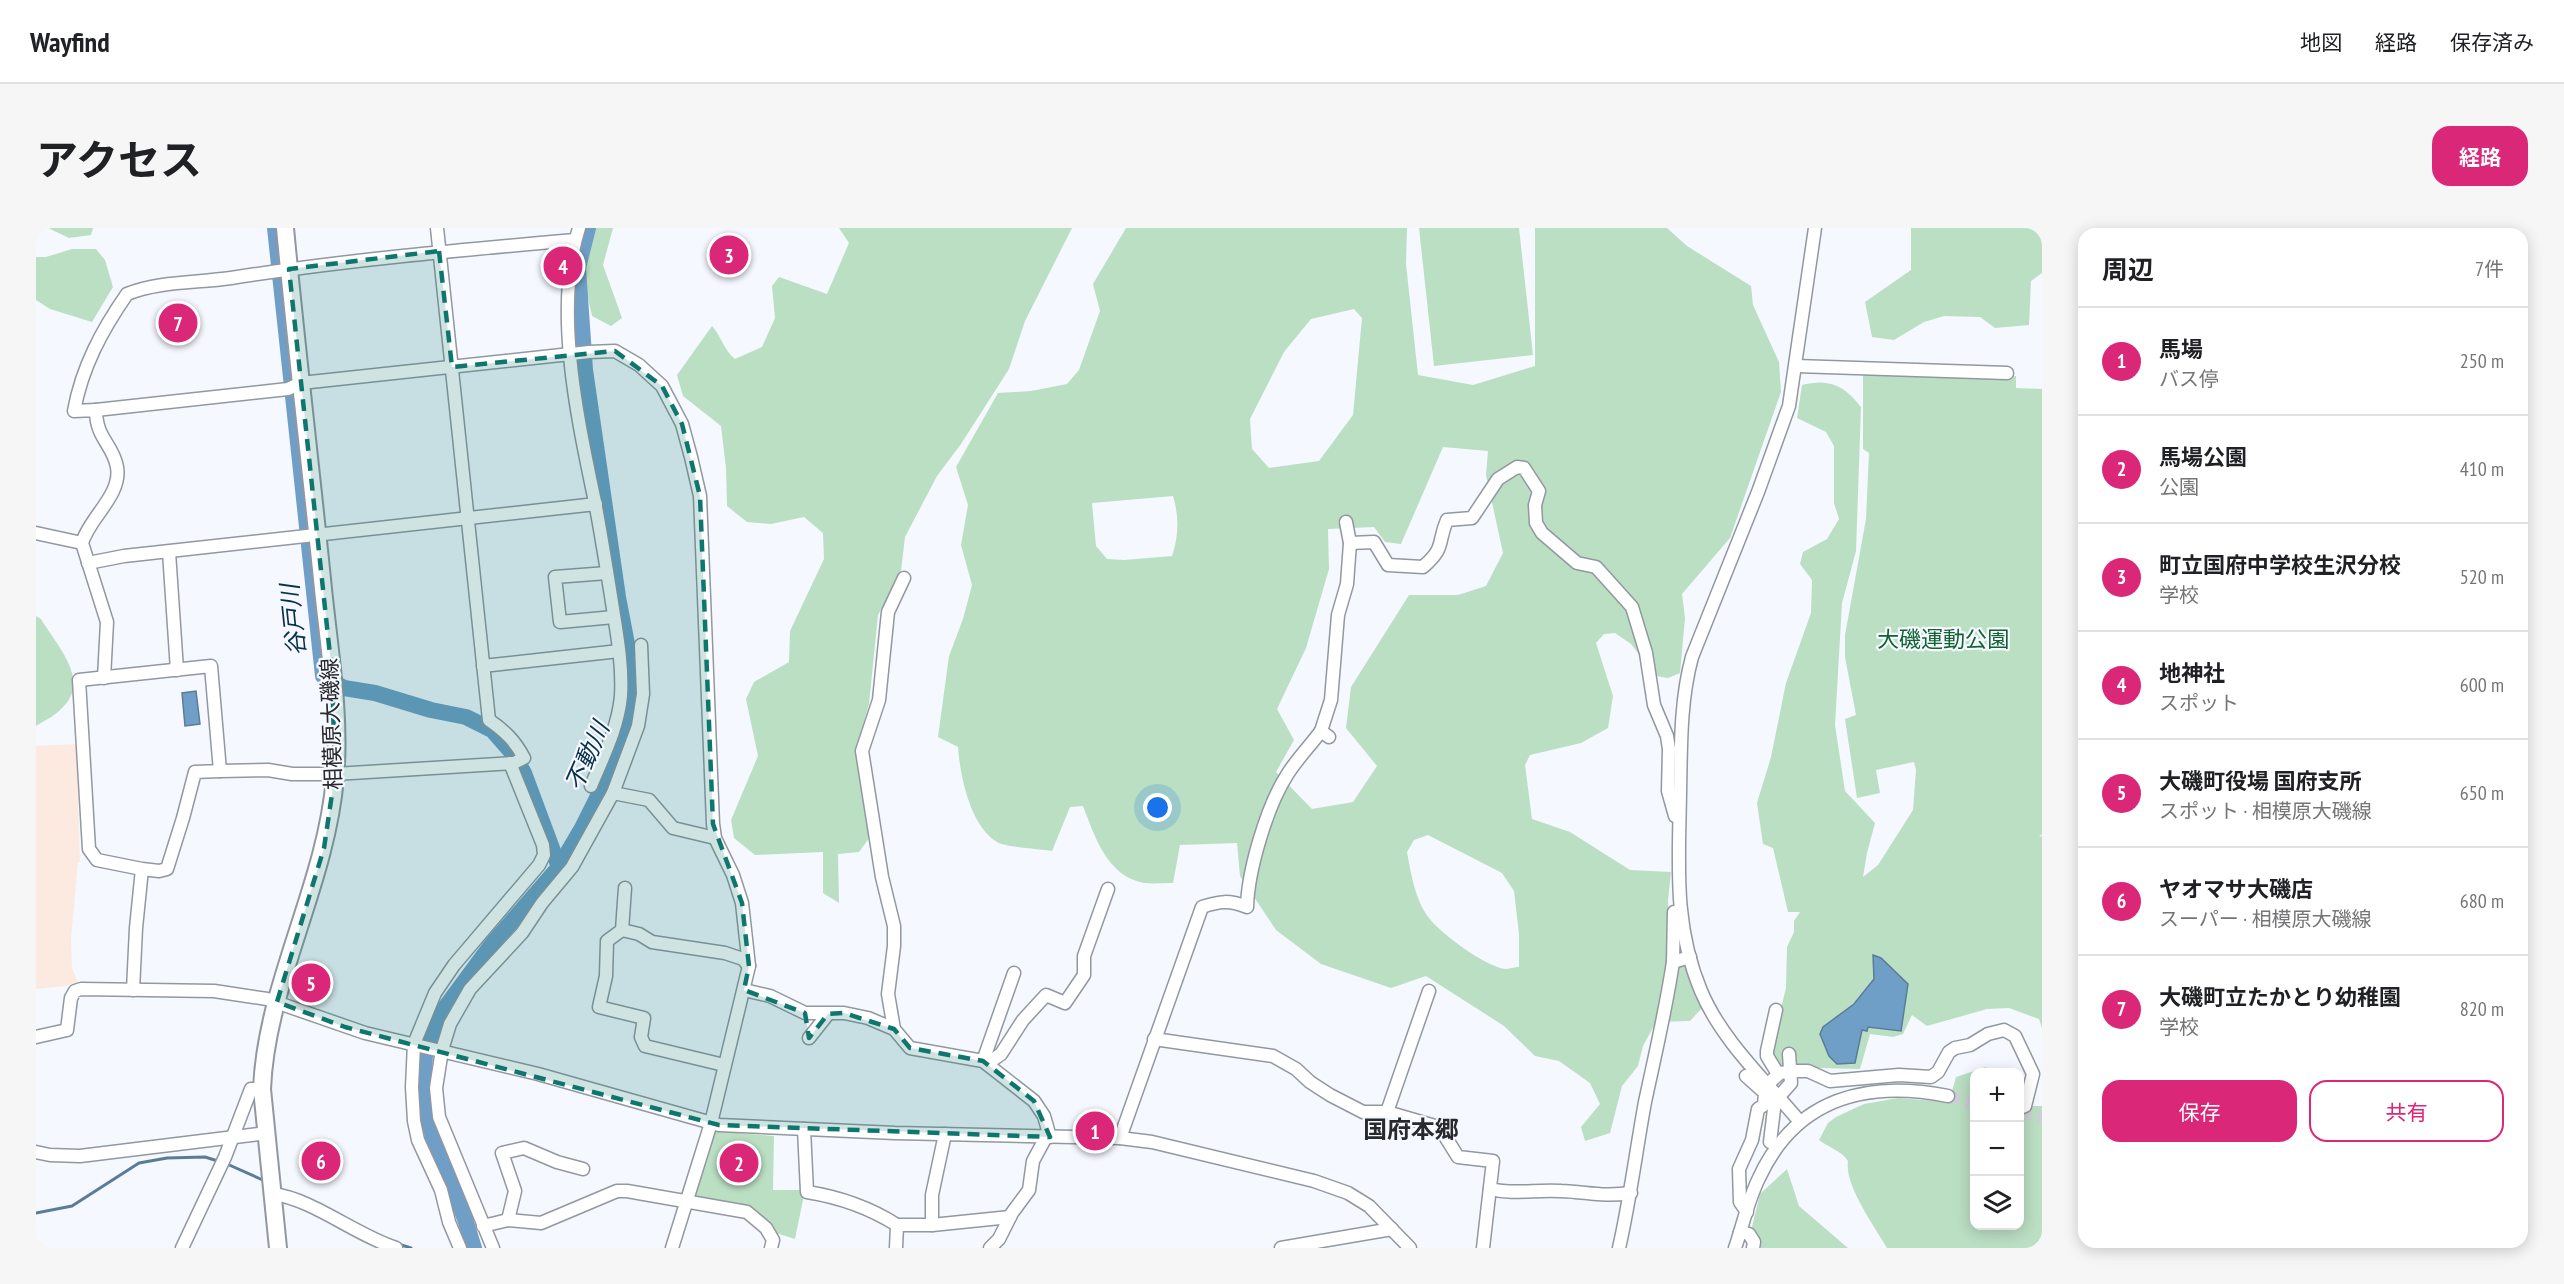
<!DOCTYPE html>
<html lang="ja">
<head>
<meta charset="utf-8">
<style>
  :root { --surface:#fff; --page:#f6f6f6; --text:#202124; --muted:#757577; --line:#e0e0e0; --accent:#db2777 }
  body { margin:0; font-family:"PT Sans Narrow","Noto Sans JP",sans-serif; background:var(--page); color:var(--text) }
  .controls { position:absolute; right:18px; bottom:18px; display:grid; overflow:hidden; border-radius:12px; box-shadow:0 3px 15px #0003 }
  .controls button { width:54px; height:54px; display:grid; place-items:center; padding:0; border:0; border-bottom:2px solid var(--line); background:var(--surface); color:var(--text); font:30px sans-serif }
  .you { position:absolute; left:1122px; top:580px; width:21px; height:21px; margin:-15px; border:4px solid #fff; border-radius:50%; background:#1a73e8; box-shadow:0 0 0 9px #1a73e833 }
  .badge { display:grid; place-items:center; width:39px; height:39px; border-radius:50%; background:var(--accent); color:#fff; font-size:20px; font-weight:700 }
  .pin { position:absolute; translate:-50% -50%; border:3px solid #fff; box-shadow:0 2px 6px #0006 }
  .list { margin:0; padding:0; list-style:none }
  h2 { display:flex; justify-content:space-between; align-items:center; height:78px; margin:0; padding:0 24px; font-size:26px }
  h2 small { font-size:20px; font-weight:400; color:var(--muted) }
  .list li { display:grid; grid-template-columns:39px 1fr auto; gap:18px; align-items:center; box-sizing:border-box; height:108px; padding:0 24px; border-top:2px solid var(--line) }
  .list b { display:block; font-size:22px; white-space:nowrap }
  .list p { margin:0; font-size:20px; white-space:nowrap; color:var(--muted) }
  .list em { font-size:20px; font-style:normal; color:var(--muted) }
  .actions { display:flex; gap:12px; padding:18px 24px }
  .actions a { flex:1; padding:14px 0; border:2px solid var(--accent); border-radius:18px; text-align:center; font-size:21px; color:var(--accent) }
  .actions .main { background:var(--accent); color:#fff }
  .icon { flex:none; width:33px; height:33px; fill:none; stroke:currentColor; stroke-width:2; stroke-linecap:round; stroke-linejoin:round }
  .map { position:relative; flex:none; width:2006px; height:1020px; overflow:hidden; border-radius:18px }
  header { display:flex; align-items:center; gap:36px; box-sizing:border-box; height:84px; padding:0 30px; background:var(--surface); border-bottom:2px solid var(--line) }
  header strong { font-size:28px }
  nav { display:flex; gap:33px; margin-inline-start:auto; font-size:21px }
  .intro { display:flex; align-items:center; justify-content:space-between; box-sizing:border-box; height:144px; padding:0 36px }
  h1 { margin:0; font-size:42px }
  .button { padding:15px 27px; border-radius:18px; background:var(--accent); color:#fff; font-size:21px; font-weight:700 }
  main { display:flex; gap:36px; padding:0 36px }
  aside { flex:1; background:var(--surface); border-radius:18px; box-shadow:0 3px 15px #0003 }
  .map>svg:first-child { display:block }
  .medical { fill:#fceae0 }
  .green { fill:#bbdfc3; fill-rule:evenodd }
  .water { fill:#6f9fc7; stroke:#5a7c99; stroke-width:1.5 }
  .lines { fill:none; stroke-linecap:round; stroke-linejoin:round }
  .stream { stroke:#5a7c99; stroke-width:3 }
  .river { stroke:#6f9fc7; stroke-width:16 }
  .minor-tunnel { stroke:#cccfd5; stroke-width:12; stroke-dasharray:12 6; stroke-linecap:butt }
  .minor-casing { stroke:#9297a1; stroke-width:15 }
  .major-casing { stroke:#9297a1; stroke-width:20 }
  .minor { stroke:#fff; stroke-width:12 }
  .major { stroke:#fff; stroke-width:16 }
  .marked { fill:#0f766e; fill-opacity:0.2; stroke:#0f766e; stroke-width:4.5; stroke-dasharray:12 8; stroke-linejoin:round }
  .labels { text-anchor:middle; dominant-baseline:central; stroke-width:4.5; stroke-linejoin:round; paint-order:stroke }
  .park-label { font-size:22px; fill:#136332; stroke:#f5f8ff }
  .street-label { font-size:22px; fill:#28292d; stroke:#f5f8ff }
  .water-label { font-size:24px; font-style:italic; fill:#08304b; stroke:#f5f8ff }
  .neighbourhood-label { font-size:24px; font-weight:bold; fill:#28292d; stroke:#f5f8ff }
</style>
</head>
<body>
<header>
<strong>Wayfind</strong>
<nav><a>地図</a><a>経路</a><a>保存済み</a></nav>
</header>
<div class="intro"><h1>アクセス</h1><a class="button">経路</a></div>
<main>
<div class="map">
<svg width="2006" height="1020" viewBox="0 0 2006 1020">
  <rect width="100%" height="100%" fill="#f5f8ff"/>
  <!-- medical -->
  <polygon class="medical" points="40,516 44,634 42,634 35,710 36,740 42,754 30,758 0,761 0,518"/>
  <!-- green -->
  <g class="green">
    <polygon points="0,0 57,0 55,7 33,10 12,0 0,6"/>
    <polygon points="557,0 577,0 567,37 586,90 575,98 556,88 548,52"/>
    <path d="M803 0H1036L989 93 973 141 925 216 901 248 869 309 865 343 842 387 833 476 820 522 844 595 823 624 802 626 803 675 787 665V624L719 627 698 610 695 592 722 528 710 471 718 454 753 434 754 403 788 331 787 305 768 289 735 296 711 294 691 278 690 240 685 198 647 168 641 147 676 98C686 109 687 121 699 131L726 119 739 90 736 58 743 49 791 66 813 15Z"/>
    <path d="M1090 0H1371L1370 36 1382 147 1437 157 1499 138V0H1631L1651 18 1715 58 1717 77 1743 134 1745 164 1694 310 1646 366 1649 390 1644 445 1632 450 1620 448 1595 416 1579 405 1568 406 1560 415 1577 468 1572 500 1545 515 1494 527 1489 537 1496 591 1534 604 1594 642 1635 644 1632 672 1634 715 1656 749 1667 779 1654 793 1620 794 1607 818 1602 838 1586 858 1574 905 1549 913 1545 899 1564 876 1554 855 1523 833 1499 828 1468 798 1390 748 1355 760 1285 736 1240 702 1204 648 1201 615 1144 617 1137 655C1128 655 1117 656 1108 655 1071 648 1059 609 1047 578L1034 579 1016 623C1005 621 968 619 961 614 934 598 924 547 922 519L902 509 913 428 927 391 936 357 925 317 932 277 920 239 962 165 995 163 1031 156 1043 142 1064 83 1057 56ZM1318 81 1326 90 1317 187 1283 233 1233 240 1216 221 1214 191 1248 124 1275 91ZM1407 219 1452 223 1450 247 1467 325 1450 358 1422 367H1373L1315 459 1310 500 1341 538 1317 574 1276 581 1240 544 1258 512 1241 481 1270 420 1293 341 1292 301 1338 299 1349 314 1365 316ZM1137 268C1143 288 1143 308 1136 328L1088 332 1071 331 1060 318 1056 275ZM1392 607 1466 645 1478 663 1483 706V739C1479 739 1473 741 1469 741 1450 739 1404 705 1393 690 1379 672 1375 645 1371 624L1378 612Z"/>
    <polygon points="1383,0 1483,0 1497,127 1398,138"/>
    <polygon points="1875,0 2006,0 2006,45 1995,53 1993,97 1959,100 1944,89 1908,88 1888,94 1858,112 1836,109 1829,74 1875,42"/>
    <polygon points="36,21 60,21 69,32 77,59 56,94 14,81 0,72 0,29 10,29"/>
    <path d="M1827 145 1980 148V160L2006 161V606L2003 609 2006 608V800L2003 791 1973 780 1951 781 1891 798 1876 787 1867 806 1857 809 1834 806 1824 841 1740 839 1733 828 1750 760 1751 719 1758 704V693L1764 684H1752L1737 620 1727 616 1721 575 1735 529 1750 455 1775 385 1776 352 1764 336 1767 324 1791 311 1803 291 1798 275V218L1790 204 1761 190 1766 157C1793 150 1808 157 1825 179L1820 323 1806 375 1799 497 1809 563 1839 595 1831 625 1827 649 1842 637 1877 582 1880 542 1878 534 1840 542 1844 565 1821 570 1809 491 1820 487 1809 429V407L1830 291 1833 225 1827 221Z"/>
    <path d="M0 388 5 391C21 418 57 454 24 482 18 488 8 493 0 498Z"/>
    <path d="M1950 839 1955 844H1938V998H1984V893L1994 878H2006V1020H1851C1839 999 1808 957 1812 933 1805 922 1793 920 1783 912L1792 895 1800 889 1828 876 1862 870 1913 874 1920 849Z"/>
    <polygon points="678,903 738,908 737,962 769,962 759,1011 737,1004 727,989 658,971"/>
    <polygon points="1751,941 1763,978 1812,1020 1725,1020 1714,1007 1724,966"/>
  </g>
  <!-- water -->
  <g class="water">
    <polygon points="160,463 164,496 149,498 146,465"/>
    <polygon points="1837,727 1845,730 1872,756 1865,803 1832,799 1831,803 1826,802 1819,835 1801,836 1793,828 1784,806 1787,799 1818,776 1838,751"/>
  </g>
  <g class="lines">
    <!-- stream -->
    <g class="stream">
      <polyline points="191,936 229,953"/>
      <polyline points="0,985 36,978 103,935 131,930 169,929 185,934"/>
      <polyline points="362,1016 375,1020"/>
    </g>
    <!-- river -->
    <g class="river">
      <polyline points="239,0 287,448 308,460 339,465 395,482 430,489 456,502 477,526 488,545 523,639"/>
      <polyline points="438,1020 429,991 397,909 387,868 389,827 394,809 408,781 456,716 523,639 546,600 573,546 592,496 596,465 596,426 591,416 582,369 549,142 542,40 552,0"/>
    </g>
    <!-- minor-tunnel -->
    <g class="minor-tunnel">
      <polyline points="1912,868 1938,874"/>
      <polyline points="1984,885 2006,890"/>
    </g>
    <!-- minor casing -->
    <g class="minor-casing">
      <g id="minor">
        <path d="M543 0C517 82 542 192 559 274 565 305 570 337 575 368 580 401 587 434 585 468 582 500 567 529 555 558"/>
        <polyline points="1760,138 1971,145"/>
        <polyline points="60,182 252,161 265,155 553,124 579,123 603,137 626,158 646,196 655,229 664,268 677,596 679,610 697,647 706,675 713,738 675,895 636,1020"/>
        <polyline points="0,305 46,315"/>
        <path d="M1314 315 1338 314 1352 337 1387 339C1410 319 1401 315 1411 292L1436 290 1462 251 1481 239 1488 240 1503 263 1499 277 1500 295 1506 305 1541 335 1560 339 1596 379 1610 425 1618 477 1631 508 1633 521 1632 563 1639 588"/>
        <polyline points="133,324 141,442"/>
        <polyline points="52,335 88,328 560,276"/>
        <polyline points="571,345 519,349 524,394 578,389"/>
        <polyline points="447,438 583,423"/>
        <path d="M68 450 71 394 46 315C53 290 86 267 81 239 77 216 60 211 60 182L38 183C46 139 66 102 91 66 123 53 161 55 195 50 309 32 424 22 539 12"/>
        <polyline points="1285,503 1295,472 1302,387 1311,356 1314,315 1310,294"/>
        <path d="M184 543 232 542 256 546H299L478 535 488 530C479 513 469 503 453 492L401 0"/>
        <polyline points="577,565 613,572 637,600 679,610"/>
        <polyline points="589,660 586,702 571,713 570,748 563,779 608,790 605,809 609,818 688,837"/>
        <polyline points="586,702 603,706 616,714 689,725 707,731 713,738"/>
        <polyline points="1637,734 1638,684"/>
        <polyline points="97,762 100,700 106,641 61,632 53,621 43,452 175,438 184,543 159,544 147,590 131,641 123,643 106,641"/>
        <polyline points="708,762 734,768 769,785 808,785 832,790 858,801 874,820 947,833 998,873 1008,888 1014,909"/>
        <polyline points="1740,782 1731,823 1731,828 1742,846"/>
        <polyline points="858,801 852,766 858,718 858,698 846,649 826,523 843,472 852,384 868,350"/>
        <polyline points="0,809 31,802 35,770 39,763 45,761 178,763 231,771 329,805 502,846 683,897 859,905 1084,910 1116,914 1278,953 1312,965 1333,978 1374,1020"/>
        <polyline points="773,810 792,786"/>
        <polyline points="1118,811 1237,828 1260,841 1274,854 1294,867 1327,884 1351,884 1399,898 1407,905 1422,929 1457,933 1447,1020"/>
        <polyline points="947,833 978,745"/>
        <polyline points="951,836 965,826 987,792 1010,767 1029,775 1048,747 1048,728 1072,661"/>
        <polyline points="1710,848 1729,865 1728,877 1722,881 1716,912 1703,941 1704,974 1711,984"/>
        <polyline points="1732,856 1744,845 1761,843 1772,843 1794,853 1863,847 1895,849 1902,844 1913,824 1919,820 1934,817 1952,806 1968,802 1979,808 1997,846 1989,878 1984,880"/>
        <polyline points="1351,884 1393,763"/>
        <path d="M1764 894C1730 853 1686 813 1665 763 1637 696 1643 635 1644 565 1645 519 1644 473 1656 429L1722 264 1753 178 1779 0"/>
        <path d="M768 901 771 964C803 969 834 980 861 997L860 1020"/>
        <path d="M1084 910 1166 679C1184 673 1193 672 1211 679 1212 642 1231 578 1251 547 1260 532 1274 518 1285 503L1293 509"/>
        <polyline points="1734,914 1739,873 1755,855 1753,826"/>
        <polyline points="0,924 14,927 44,928 231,905"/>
        <path d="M1454 961C1477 967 1501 961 1525 963 1552 964 1566 969 1595 965"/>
        <path d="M237 966C277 971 319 1007 360 1020"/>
        <polyline points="472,992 479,963 466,925 488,920 521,934 547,941"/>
        <polyline points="861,997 896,997 896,967 909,906"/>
        <polyline points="896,997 974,989"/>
        <polyline points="447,998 472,992 505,995 581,963 591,963 711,984 730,1000 737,1012 735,1020"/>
        <polyline points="1704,1004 1713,1006 1718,1014 1717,1020"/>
        <polyline points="146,1020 189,929 215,861 226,861"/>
        <polyline points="424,1020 413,994 405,962 382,912 378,893 376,859 378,816 399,765 418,737 503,637 508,627 507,617 474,535"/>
        <polyline points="457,1020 403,889 400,860 406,822 414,796 434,761 486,705 506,675 536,639 577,565 602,498 607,466 605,417"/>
        <polyline points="954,1020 963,1011 976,985 993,962 997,933 1010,909"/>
        <polyline points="1245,1020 1356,1001"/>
        <path d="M1583 1020C1594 972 1600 923 1609 874 1619 827 1630 781 1637 734L1654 729"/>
        <path d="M1699 1020C1707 997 1712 972 1723 950 1760 870 1831 852 1912 868"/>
      </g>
    </g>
    <!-- major casing -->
    <g class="major-casing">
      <path id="major" d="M242 1020 226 861C230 757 290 657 299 550 305 486 292 415 286 351 274 234 260 117 249 0"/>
    </g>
    <!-- minor -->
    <use href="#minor" class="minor"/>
    <!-- major -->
    <use href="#major" class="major"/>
  </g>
  <!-- marked area -->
  <path class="marked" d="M403 23 416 139 579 123 626 158 646 196 664 268 677 596 706 675 713 738 708 762 769 785 773 810 792 786 808 785 858 801 874 820 947 833 998 873 1014 909 683 897 309 799 241 774 288 620 299 546 296 446 253 41Z"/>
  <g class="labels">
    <!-- park labels -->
    <g class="park-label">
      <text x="1907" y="411">大磯運動公園</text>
    </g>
    <!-- street labels -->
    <g class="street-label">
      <text transform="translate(295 496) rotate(-92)">相模原大磯線</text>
    </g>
    <!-- water labels -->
    <g class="water-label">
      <text transform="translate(257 392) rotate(-96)">谷戸川</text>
      <text transform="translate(551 528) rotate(-66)">不動川</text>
    </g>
    <!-- neighbourhood labels -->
    <g class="neighbourhood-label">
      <text x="1375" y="901">国府本郷</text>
    </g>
  </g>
</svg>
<div class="controls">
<button>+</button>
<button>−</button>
<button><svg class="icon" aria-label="layers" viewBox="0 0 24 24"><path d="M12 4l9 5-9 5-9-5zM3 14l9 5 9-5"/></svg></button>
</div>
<div class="you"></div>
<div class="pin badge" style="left:1059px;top:903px">1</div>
<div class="pin badge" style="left:703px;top:935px">2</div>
<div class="pin badge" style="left:693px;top:27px">3</div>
<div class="pin badge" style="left:527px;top:38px">4</div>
<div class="pin badge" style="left:275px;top:755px">5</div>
<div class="pin badge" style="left:285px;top:933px">6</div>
<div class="pin badge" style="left:142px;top:95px">7</div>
</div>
<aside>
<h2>周辺<small>7件</small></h2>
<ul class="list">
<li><span class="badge">1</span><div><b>馬場</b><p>バス停</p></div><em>250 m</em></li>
<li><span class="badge">2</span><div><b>馬場公園</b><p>公園</p></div><em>410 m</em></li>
<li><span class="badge">3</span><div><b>町立国府中学校生沢分校</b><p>学校</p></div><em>520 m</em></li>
<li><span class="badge">4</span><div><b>地神社</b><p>スポット</p></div><em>600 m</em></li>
<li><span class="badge">5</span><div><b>大磯町役場 国府支所</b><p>スポット · 相模原大磯線</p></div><em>650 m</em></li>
<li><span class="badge">6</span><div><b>ヤオマサ大磯店</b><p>スーパー · 相模原大磯線</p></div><em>680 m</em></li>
<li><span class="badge">7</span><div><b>大磯町立たかとり幼稚園</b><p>学校</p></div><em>820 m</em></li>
</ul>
<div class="actions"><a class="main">保存</a><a>共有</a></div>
</aside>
</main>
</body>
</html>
